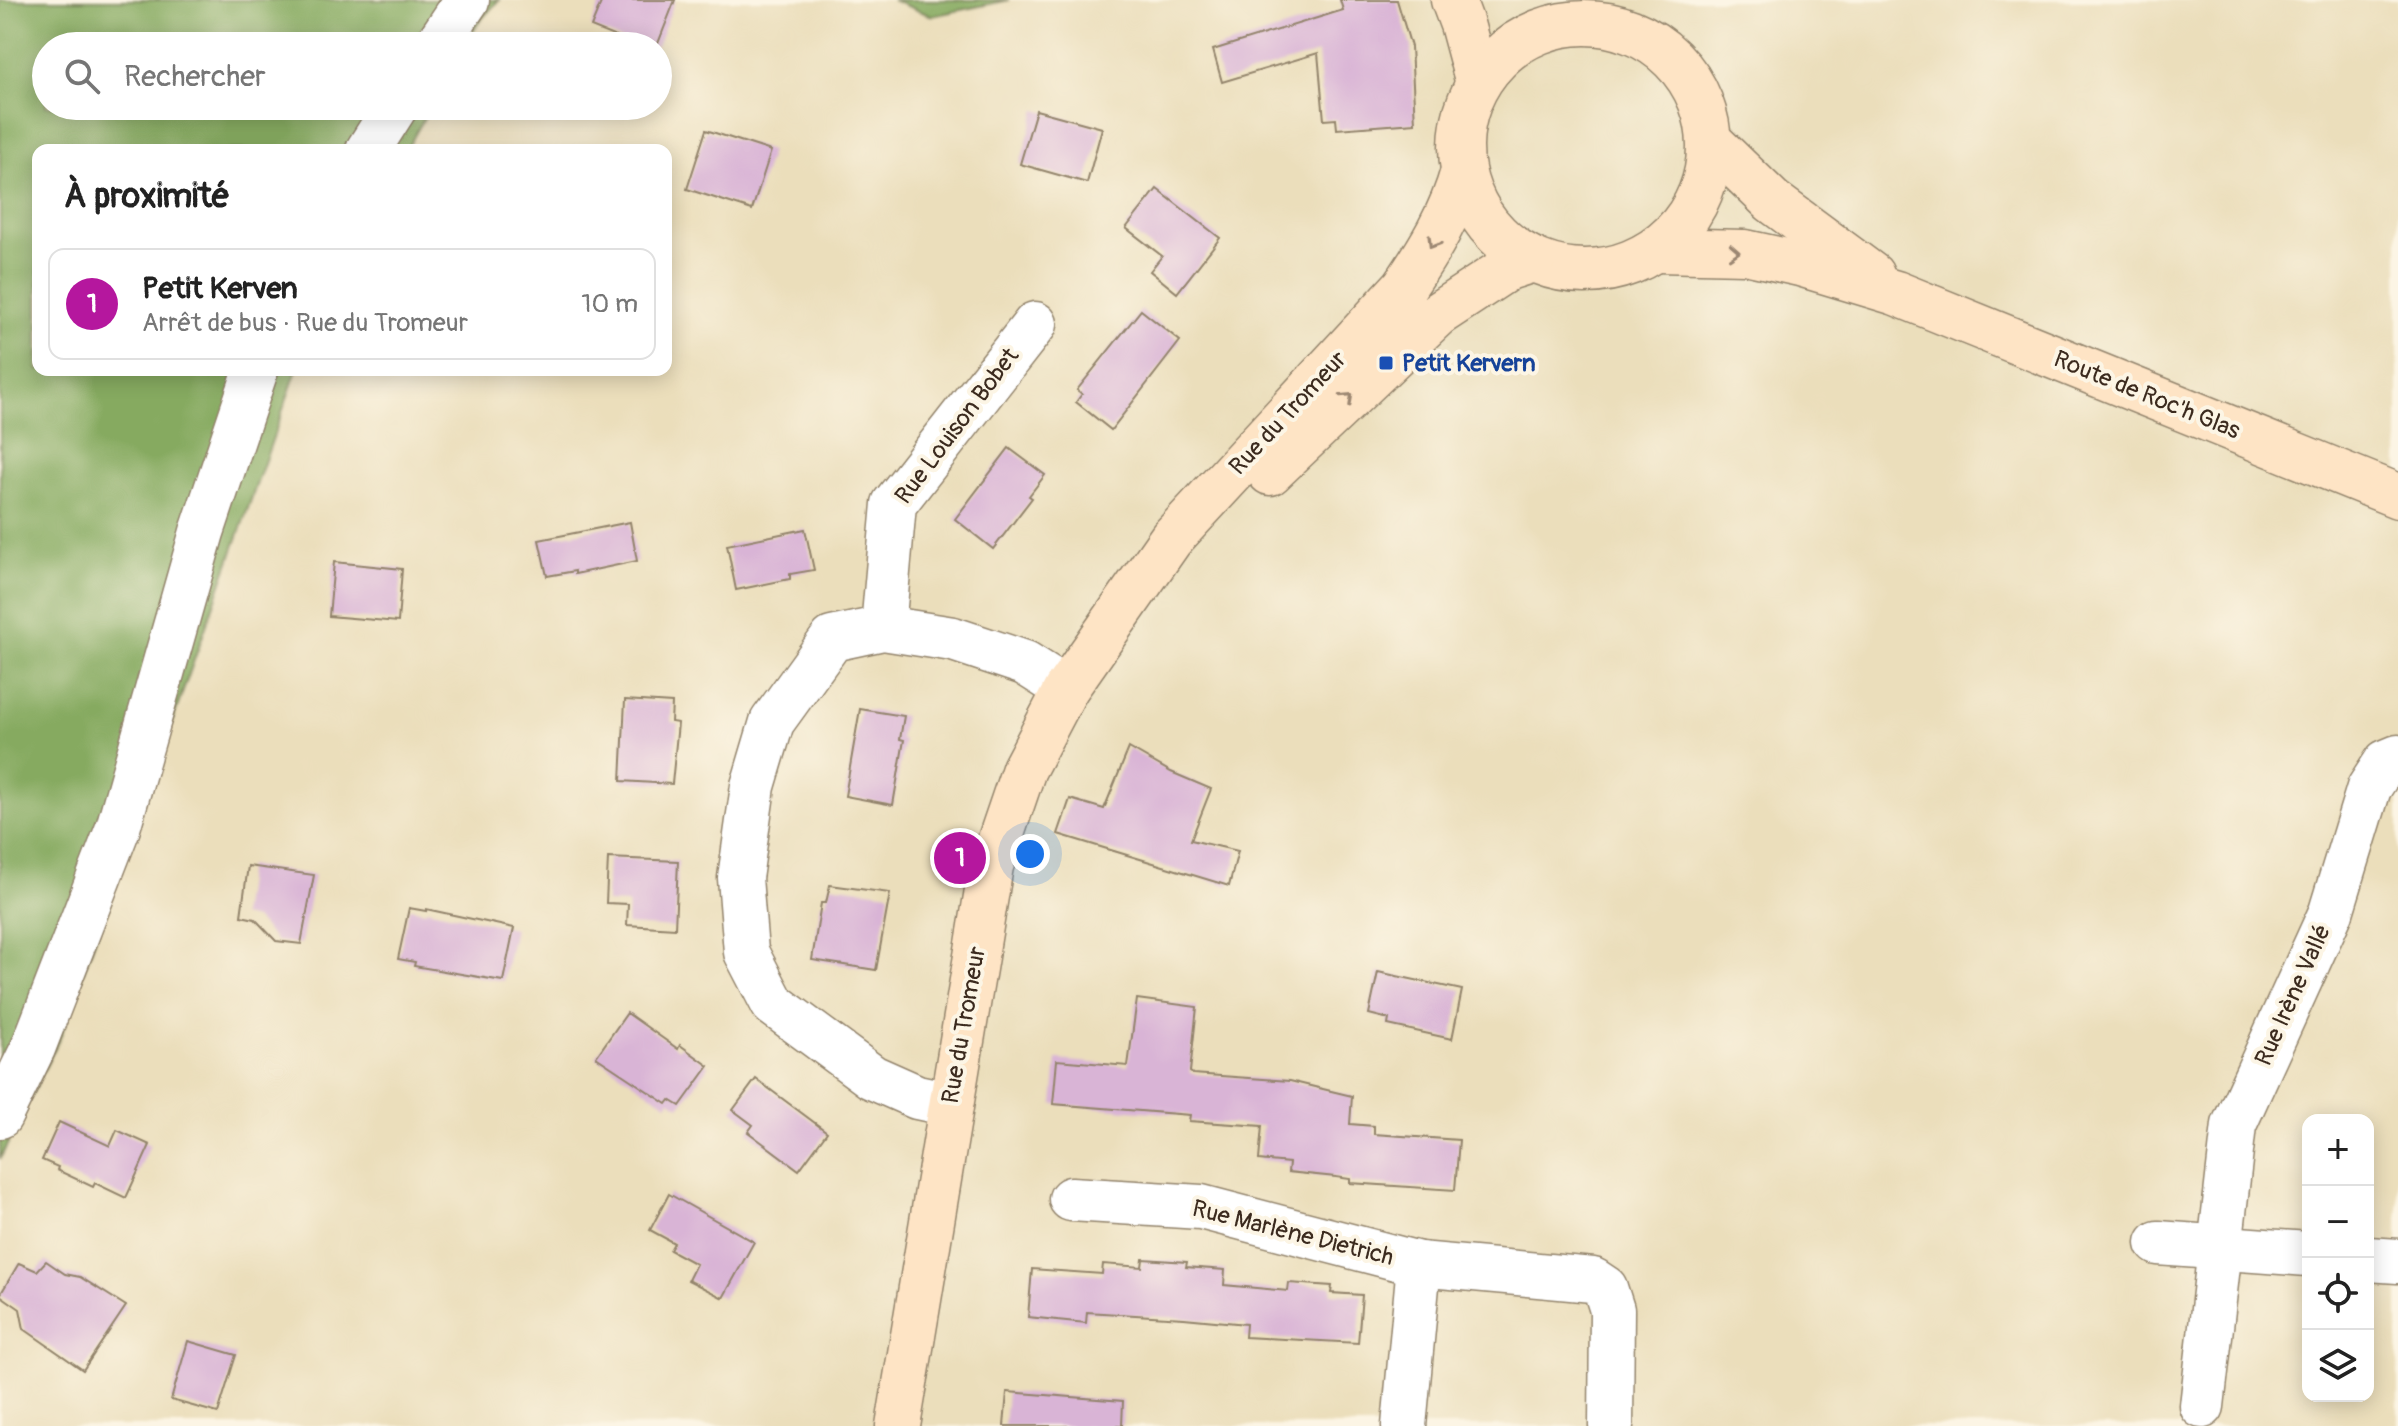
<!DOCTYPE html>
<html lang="fr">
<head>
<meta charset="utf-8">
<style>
  :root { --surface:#fff; --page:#f6f6f6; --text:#222; --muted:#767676; --line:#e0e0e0; --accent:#b5179e }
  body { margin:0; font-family:Pangolin,sans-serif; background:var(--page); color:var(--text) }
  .controls { position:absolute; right:24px; bottom:24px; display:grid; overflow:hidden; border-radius:16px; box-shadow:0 4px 20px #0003 }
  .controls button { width:72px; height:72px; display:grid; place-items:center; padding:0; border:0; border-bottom:2px solid var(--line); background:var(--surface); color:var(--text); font:40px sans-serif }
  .you { position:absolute; left:1030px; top:854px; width:28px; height:28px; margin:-20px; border:6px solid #fff; border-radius:50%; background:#1a73e8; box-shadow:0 0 0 12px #1a73e833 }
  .badge { display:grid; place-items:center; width:52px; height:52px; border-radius:50%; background:var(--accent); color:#fff; font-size:26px; font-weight:700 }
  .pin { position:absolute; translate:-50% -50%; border:4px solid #fff; box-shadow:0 2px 8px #0006 }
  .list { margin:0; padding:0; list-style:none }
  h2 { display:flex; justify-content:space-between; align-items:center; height:104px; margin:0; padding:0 32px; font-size:34px }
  h2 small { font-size:26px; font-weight:400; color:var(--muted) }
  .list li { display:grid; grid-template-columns:52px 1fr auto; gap:24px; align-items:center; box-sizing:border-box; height:112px; margin:0 16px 16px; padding:0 16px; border:2px solid var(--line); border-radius:16px }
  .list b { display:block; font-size:30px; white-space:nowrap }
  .list p { margin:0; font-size:26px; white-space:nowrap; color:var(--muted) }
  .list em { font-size:26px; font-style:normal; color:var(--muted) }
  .icon { flex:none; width:44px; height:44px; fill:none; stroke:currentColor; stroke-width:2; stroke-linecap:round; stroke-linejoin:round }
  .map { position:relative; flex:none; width:2398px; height:1426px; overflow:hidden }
  .search { position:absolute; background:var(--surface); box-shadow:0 4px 20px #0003; left:32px; top:32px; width:640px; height:88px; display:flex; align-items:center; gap:20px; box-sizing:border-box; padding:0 28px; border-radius:44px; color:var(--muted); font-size:30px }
  .panel { position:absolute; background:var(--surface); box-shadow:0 4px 20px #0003; left:32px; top:144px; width:640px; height:232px; border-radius:16px }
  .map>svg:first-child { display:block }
  .forest { fill:#86aa60; stroke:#606a3f; stroke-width:2 }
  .building { fill:#d9b4d6 }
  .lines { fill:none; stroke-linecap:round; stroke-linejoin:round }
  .street-casing { stroke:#93846c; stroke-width:47 }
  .secondary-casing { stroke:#93846c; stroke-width:47 }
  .street { stroke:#fff; stroke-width:44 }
  .secondary { stroke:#fee4c5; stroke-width:44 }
  .oneway { stroke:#9c8772 }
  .transit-dot { fill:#1a4fb4; stroke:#fcf5e5; stroke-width:3 }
  .labels { text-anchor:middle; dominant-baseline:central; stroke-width:8; stroke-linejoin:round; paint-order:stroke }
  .transit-label { font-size:24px; font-weight:bold; fill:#164399; stroke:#fcf5e5; text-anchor:start }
  .street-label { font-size:24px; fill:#3b2a1e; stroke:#fcf5e5 }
</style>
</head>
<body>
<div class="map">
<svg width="2398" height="1426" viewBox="0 0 2398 1426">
  <rect width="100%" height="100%" fill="#fcf5e5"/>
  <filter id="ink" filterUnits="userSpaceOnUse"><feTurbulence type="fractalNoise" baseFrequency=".0125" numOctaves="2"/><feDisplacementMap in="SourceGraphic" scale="16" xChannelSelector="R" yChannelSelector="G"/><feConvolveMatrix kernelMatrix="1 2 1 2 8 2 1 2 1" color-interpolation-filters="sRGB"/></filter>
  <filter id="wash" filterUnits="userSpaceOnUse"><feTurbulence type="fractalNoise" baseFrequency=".006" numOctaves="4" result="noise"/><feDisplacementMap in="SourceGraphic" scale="32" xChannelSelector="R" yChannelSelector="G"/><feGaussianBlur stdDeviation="1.8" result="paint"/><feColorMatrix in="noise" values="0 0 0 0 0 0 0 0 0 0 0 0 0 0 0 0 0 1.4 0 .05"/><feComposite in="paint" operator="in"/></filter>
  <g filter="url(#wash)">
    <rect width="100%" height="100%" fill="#ebdebb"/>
    <!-- forest -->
    <g class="forest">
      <polygon points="0,0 499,0 479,22 465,46 46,46 46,106 431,106 406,150 38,150 38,370 297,370 61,1035 0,1159"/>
      <polygon points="892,0 1009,0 932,16"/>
    </g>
    <g id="blocks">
      <!-- building -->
      <g class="building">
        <polygon points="602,0 675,0 657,46 638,46 591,27"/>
        <polygon points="1340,0 1397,0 1411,47 1415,123 1337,129 1336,119 1324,120 1318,53 1222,82 1213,50 1343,10"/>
        <polygon points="1036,110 1102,128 1087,183 1020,164"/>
        <polygon points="706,130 771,151 752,210 687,189"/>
        <polygon points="1157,189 1220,238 1177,293 1150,271 1162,256 1126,228"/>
        <polygon points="1141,310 1180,341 1111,430 1076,402 1082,394 1077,390"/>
        <polygon points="1009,448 1045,475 1029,496 1032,498 993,549 955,519"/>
        <polygon points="630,522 637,561 575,574 575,571 547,576 539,540"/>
        <polygon points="805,529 814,570 790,574 790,579 736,590 727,545"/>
        <polygon points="334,562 402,569 398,622 329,616"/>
        <polygon points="625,700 672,703 671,722 678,723 672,784 621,781"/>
        <polygon points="860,709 904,716 900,739 904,740 893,805 845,796"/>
        <polygon points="1129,748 1171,772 1211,789 1191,840 1238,851 1229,886 1058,834 1070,799 1104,809"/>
        <polygon points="608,858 678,861 675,928 627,925 628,904 606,903"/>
        <polygon points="248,866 314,875 301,944 276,941 255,919 241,916"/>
        <polygon points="830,885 890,893 876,970 812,960 821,903 826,903"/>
        <polygon points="409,908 426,911 426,909 514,928 503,981 414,966 415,962 398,959"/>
        <polygon points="1378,972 1462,990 1452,1039 1388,1025 1389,1019 1369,1014"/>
        <polygon points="1137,999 1197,1007 1190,1072 1193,1074 1290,1081 1327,1090 1352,1096 1350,1124 1374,1126 1374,1134 1459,1140 1455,1190 1350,1183 1350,1179 1336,1177 1288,1172 1289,1163 1259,1160 1262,1126 1189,1121 1190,1115 1053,1104 1057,1060 1128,1066"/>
        <polygon points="627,1013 678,1049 680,1045 709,1066 680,1106 670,1100 667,1104 596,1057"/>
        <polygon points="756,1079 827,1132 799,1170 748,1132 753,1125 733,1110"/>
        <polygon points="59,1122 110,1146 117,1130 150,1145 126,1198 95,1183 93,1187 57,1170 58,1167 42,1160"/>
        <polygon points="669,1194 754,1242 723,1298 688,1280 696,1264 670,1250 674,1243 650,1230"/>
        <polygon points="1143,1259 1187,1262 1186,1267 1225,1270 1224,1285 1288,1291 1289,1283 1332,1286 1331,1293 1362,1295 1358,1343 1245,1337 1246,1324 1184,1318 1087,1312 1086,1323 1028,1317 1032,1269 1102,1274 1103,1264 1142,1267"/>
        <polygon points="46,1261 65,1274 80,1277 126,1306 83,1370 24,1329 20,1309 0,1295 19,1263 37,1271"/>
        <polygon points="188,1341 236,1355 218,1413 171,1400"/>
        <polygon points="1007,1392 1123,1401 1122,1426 1004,1426"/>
      </g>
    </g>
  </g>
  <g filter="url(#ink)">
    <use href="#blocks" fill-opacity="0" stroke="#93846c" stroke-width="2"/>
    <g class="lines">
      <!-- street casing -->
      <g class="street-casing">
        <g id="street">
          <polyline points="436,46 467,0"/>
          <polyline points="368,150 396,106"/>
          <polyline points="883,628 894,504 1035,324"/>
          <polyline points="950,1104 917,1097 872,1077 773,1004 746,952 740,878 753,786 772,722 832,639 883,628 953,639 1025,663 1066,689"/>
          <polyline points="0,1116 33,1048 118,828 202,532 256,370"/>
          <polyline points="1071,1199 1201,1207 1419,1264 1593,1280 1605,1288 1612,1310 1611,1426"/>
          <polyline points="2158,1243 2308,1254"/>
          <polyline points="2368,1259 2398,1261"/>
          <polyline points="2202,1406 2234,1125 2331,912 2369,788 2386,762 2398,757"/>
          <polyline points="1404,1426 1419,1264"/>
        </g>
      </g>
      <!-- secondary casing -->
      <g class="secondary-casing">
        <g id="secondary">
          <polyline points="1453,0 1462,24 1478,83"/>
          <circle cx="1585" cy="147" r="124"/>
          <polyline points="1710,141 1772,201 1872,275"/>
          <polyline points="1656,250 1745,252 1800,264 1896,293 2398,496"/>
          <polyline points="1270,473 1438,314 1508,268 1533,260"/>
          <path d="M898 1426 991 866 1024 769 1066 689 1171 539 1404 287C1429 250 1451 215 1463 171"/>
        </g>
      </g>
      <!-- street -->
      <use href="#street" class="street"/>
      <!-- secondary -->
      <use href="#secondary" class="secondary"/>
    </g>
    <!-- one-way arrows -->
    <defs><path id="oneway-chevron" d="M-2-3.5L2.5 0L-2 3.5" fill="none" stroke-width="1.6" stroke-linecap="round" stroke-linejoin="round" transform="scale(2)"/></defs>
    <g class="oneway">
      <use href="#oneway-chevron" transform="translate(1433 243) rotate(121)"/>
      <use href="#oneway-chevron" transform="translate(1734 252) rotate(3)"/>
      <use href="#oneway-chevron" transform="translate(1348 398) rotate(-43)"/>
    </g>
  </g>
  <!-- markers -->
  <rect class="transit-dot" x="1378" y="355" width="16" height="16" rx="4"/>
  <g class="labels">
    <!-- transit labels -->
    <g class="transit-label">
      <text x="1402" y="363">Petit Kervern</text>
    </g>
    <!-- street labels -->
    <g class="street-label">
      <text transform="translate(2147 395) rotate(22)">Route de Roc'h Glas</text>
      <text transform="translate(1288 413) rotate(-47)">Rue du Tromeur</text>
      <text transform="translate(957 426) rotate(-53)">Rue Louison Bobet</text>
      <text transform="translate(2293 995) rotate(-66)">Rue Irène Vallé</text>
      <text transform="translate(964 1025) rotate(-80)">Rue du Tromeur</text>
      <text transform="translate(1293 1233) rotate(14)">Rue Marlène Dietrich</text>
    </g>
  </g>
</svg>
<div class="controls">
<button>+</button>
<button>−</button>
<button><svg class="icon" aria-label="locate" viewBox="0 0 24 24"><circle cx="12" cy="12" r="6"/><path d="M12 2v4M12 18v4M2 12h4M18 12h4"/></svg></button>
<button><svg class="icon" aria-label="layers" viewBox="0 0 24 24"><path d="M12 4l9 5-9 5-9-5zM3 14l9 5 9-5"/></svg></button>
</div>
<div class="you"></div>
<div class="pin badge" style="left:960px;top:858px">1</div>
<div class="search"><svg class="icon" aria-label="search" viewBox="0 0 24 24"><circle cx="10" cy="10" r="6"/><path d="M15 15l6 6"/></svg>Rechercher</div>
<section class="panel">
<h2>À proximité<small></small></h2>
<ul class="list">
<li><span class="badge">1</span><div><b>Petit Kerven</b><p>Arrêt de bus · Rue du Tromeur</p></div><em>10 m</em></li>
</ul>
</section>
</div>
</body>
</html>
